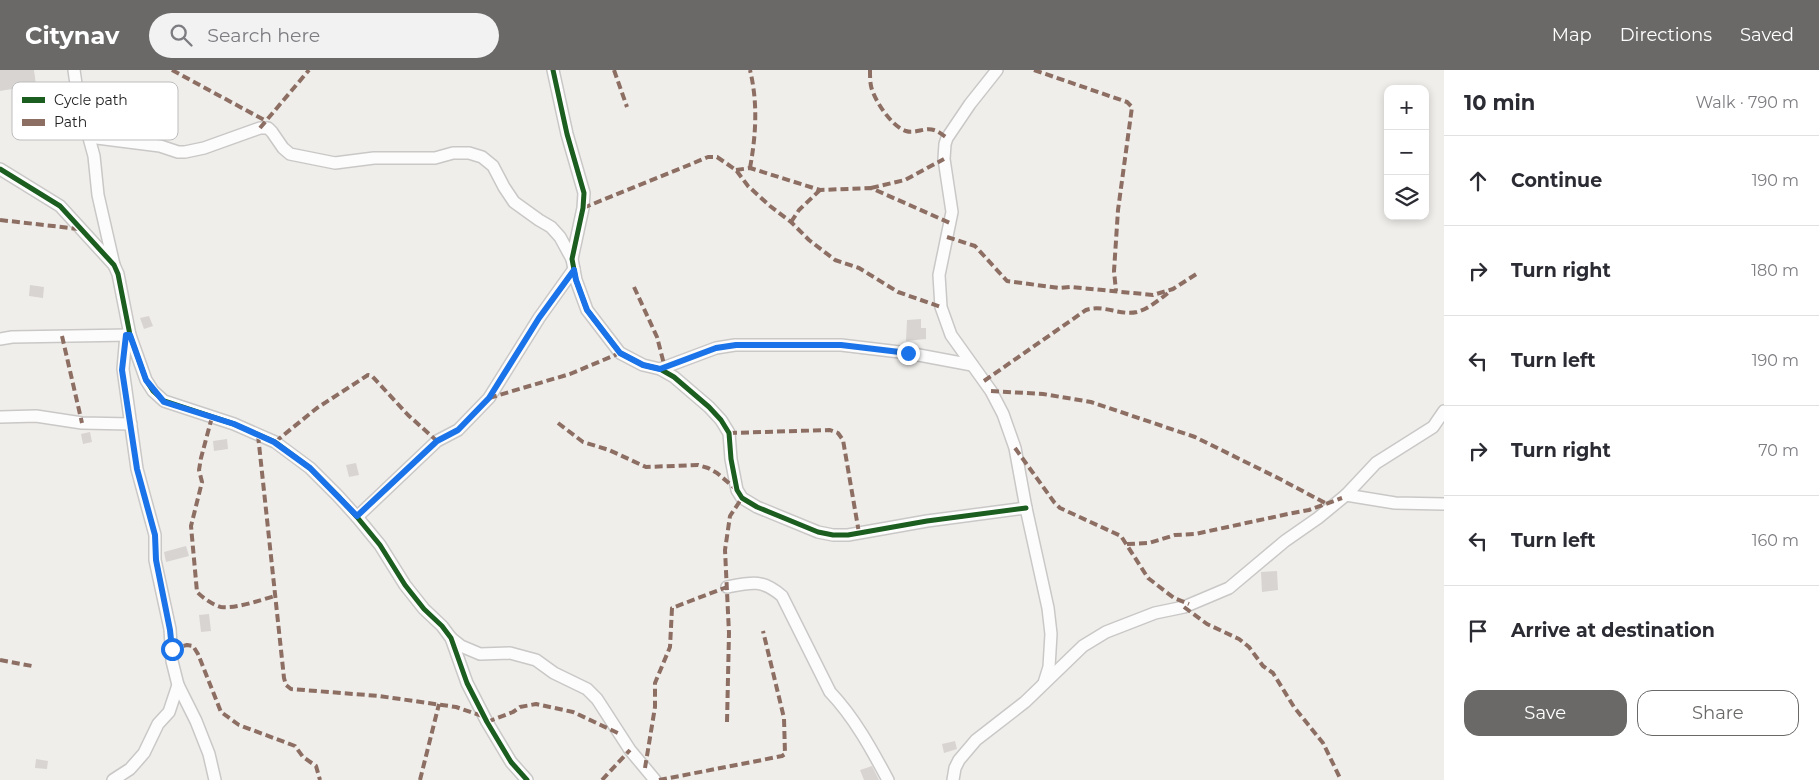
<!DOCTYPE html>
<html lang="en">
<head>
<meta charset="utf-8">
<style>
  :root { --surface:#fff; --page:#f2f2f3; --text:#2b2b33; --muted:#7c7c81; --line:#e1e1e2; --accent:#6a6968 }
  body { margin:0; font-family:Montserrat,sans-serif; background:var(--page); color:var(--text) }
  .controls { position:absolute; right:15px; top:15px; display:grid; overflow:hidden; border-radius:10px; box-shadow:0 2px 8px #0003 }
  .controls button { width:45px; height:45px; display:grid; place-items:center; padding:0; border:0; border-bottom:1px solid var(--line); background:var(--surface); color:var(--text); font:25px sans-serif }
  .stop { position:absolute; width:15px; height:15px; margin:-11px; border:4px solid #1a73e8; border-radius:50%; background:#fff }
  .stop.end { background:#1a73e8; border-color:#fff; box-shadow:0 1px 5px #0008 }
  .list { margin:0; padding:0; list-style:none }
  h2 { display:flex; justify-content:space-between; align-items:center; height:65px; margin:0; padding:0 20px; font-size:21px }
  h2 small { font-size:16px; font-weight:400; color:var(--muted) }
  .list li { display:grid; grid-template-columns:32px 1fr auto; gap:15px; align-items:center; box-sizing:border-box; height:90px; padding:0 20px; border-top:1px solid var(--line) }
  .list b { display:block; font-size:19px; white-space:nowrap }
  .list em { font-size:16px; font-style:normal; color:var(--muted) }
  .actions { display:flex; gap:10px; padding:15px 20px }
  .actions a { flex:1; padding:11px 0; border:1px solid var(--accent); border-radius:15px; text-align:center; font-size:18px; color:var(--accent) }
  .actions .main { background:var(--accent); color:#fff }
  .icon { flex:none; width:28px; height:28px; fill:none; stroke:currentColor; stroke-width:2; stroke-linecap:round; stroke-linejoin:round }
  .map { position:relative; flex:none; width:1444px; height:710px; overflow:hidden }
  header { display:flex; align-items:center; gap:30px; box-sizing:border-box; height:70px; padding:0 25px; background:var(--accent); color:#fff }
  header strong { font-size:24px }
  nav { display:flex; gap:28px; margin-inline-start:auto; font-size:18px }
  .search { width:350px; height:45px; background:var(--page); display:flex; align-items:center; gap:12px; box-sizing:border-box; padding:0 18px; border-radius:28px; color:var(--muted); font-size:19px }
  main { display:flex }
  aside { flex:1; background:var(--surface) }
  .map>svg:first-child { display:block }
  .building { fill:#d7d4d2 }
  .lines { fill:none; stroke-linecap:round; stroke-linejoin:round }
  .minor-casing { stroke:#c9c8c7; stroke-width:14 }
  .minor { stroke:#fdfcfc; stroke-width:11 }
  .quiet { stroke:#8d6e63; stroke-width:4; stroke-dasharray:8 4; stroke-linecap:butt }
  .cycleway-casing { stroke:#fff; stroke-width:8 }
  .cycleway { stroke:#1b5e20; stroke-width:5 }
  .route { stroke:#1a73e8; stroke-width:6 }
  .key { fill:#fff; stroke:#bdbdbd; stroke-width:1 }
  .key-label { font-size:14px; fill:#222 }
</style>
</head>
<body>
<header>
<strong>Citynav</strong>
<div class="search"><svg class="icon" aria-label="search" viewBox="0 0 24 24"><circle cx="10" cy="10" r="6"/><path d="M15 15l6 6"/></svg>Search here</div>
<nav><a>Map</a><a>Directions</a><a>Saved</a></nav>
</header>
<main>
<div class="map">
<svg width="1444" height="710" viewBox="0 0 1444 710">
  <rect width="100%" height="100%" fill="#f0eeeb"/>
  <!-- building -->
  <g class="building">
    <polygon points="0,0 34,0 36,15 0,21"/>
    <polygon points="30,215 44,217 43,228 29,226"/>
    <polygon points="149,246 153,256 144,259 140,248"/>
    <polygon points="921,249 921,258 926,258 926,269 906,271 907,250"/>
    <polygon points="90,362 92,372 83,374 81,364"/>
    <polygon points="227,369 228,379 214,381 213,371"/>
    <polygon points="356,393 359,405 349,407 346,395"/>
    <polygon points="186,476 189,486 166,492 164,482"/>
    <polygon points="1277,501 1278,520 1262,522 1261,502"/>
    <polygon points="209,544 211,561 201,562 199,545"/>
    <polygon points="955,671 957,679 944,683 942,674"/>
    <polygon points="36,689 48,691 47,699 35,698"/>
    <polygon points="872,696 879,710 864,710 860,700"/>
  </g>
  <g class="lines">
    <!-- minor casing -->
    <g class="minor-casing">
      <g id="minor">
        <polyline points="74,0 78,28 94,86 98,125 114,195"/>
        <polyline points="553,0 567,64 584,123 583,138 572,189 576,210 587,240 620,283 643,295 660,299 674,307 709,337 721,350 729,363 731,389 737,420 742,428 757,437 818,462 833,465 848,465 927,451 1026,438"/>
        <polyline points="997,0 970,34 947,68 945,74 944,89 952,142 939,205 941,237 951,265 991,321 1003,344 1015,378 1026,438 1048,538 1051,564 1049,597 1044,613"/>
        <polyline points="89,67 160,76 178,82 185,82 204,78 260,58 268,58 272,62 283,78 290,84 335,93 374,88 435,88 453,83 469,83 482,87 493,96 504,117 514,132 539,150 551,157 560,167 572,189"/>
        <polyline points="0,99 60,136 114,195 118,204 130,265 146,310 153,321 164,331 234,354 275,372 310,398 338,426 357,447 380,475 405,515 424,539 442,556 451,568 467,613 487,652 511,692 527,710"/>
        <polyline points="126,265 123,299 137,399 155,465 155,490 170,559 172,591 178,615 196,651 209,684 215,710"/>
        <polyline points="0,269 12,267 130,265"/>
        <polyline points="660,299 716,278 735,275 841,275 908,283 972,295"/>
        <polyline points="0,347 36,346 82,353 131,354"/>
        <polyline points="1346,425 1395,433 1444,434"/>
        <polyline points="357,447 437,371 458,360 489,328 539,248 574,199"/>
        <path d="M727 517C752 512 762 509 782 526L830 622C854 647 872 680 888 710"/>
        <polyline points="451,568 461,576 480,584 510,583 536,590 554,603 587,619 597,629 630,680 655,710"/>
        <polyline points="113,710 130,699 144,683 158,654 169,642 178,615"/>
        <polyline points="953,710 955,698 959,690 976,670 1025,632 1083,576 1106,562 1155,543 1184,537 1229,518 1285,471 1318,448 1346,425 1376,393 1433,357 1444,341"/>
      </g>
    </g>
    <!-- minor -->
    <use href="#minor" class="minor"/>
    <!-- quiet -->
    <g class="quiet">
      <polyline points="172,0 266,51"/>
      <polyline points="614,0 627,37"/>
      <path d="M870 0C870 5 870 11 871 16 874 30 892 57 906 61 915 64 925 57 934 60 938 61 943 65 947 68"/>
      <polyline points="1034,0 1127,32 1132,37 1118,140 1114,201 1116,221"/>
      <polyline points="260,58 309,0"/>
      <path d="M750 98C756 65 758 33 750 0"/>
      <polyline points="736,100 750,98 820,120 871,118 950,153"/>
      <polyline points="871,118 905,110 944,89"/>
      <polyline points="583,138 684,97 708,87 717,87 736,100 748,116 770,136 791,152 809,170 835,190 859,198 898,222 941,237"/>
      <polyline points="0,150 79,159"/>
      <polyline points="791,152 799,140 820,120"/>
      <polyline points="947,167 975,176 1007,211 1059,218 1071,217 1153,225 1173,219 1198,203"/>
      <polyline points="634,217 657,267 665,298"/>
      <polyline points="62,266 82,353"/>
      <path d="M984 311 1086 240C1103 234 1120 246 1137 242 1148 239 1159 230 1168 223"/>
      <polyline points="991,321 1043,324 1091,332 1195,367 1280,409 1327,434"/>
      <polyline points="489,328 570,304 620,283"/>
      <path d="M212 347 201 388 199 400 202 412 191 456 197 522C203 528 213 535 221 537 236 539 260 530 275 526"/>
      <polyline points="558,353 583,372 609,380 646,397 698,395 708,398 717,403 737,420"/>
      <polyline points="729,363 830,360 838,363 843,370 859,463"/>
      <polyline points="258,365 284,608 286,615 291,619 379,626 456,637 485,647"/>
      <polyline points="275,372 317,338 368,305 372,306 408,345 437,371"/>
      <polyline points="1015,378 1054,432 1060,438 1121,466 1148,508 1174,528 1189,534"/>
      <polyline points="1127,474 1149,473 1175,465 1195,464 1288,444 1309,440 1342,428"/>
      <polyline points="1184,537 1207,554 1239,569 1249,577 1263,596 1273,603 1294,637 1323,673 1341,710"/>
      <polyline points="172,579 187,575 193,576 198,584 221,642 239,655 295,676 303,687 316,696 320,710"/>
      <polyline points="0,590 32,596"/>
      <polyline points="487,652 513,642 520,637 536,634 573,642 620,664"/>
      <polyline points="727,652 729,563 725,480 730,446 742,428"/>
      <polyline points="645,698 655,637 655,613 670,577 672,538 727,517"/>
      <polyline points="420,710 439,634"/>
      <polyline points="602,710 630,680"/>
      <polyline points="659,710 762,690 782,686 785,684 784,648 763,561"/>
    </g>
    <!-- cycleway casing -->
    <g class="cycleway-casing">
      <g id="cycleway">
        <polyline points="553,0 567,64 584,123 583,138 572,189 576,210 587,240 620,283 643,295 660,299 674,307 709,337 721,350 729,363 731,389 737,420 742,428 757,437 818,462 833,465 848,465 927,451 1026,438"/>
        <polyline points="0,99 60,136 114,195 118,204 130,265 146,310 153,321 164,331 234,354 275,372 310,398 338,426 357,447 380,475 405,515 424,539 442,556 451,568 467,613 487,652 511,692 527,710"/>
      </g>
    </g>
    <!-- cycleway -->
    <use href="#cycleway" class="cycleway"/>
  </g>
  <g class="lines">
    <!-- route -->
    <polyline class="route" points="172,579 170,560 156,490 155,465 137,399 122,300 126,265 130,265 146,310 164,332 234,354 274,372 310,398 357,446 437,371 458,360 489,328 539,248 574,200 576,210 587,240 620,283 643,295 660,299 716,278 736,275 841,275 908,283"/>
  </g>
  <!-- legend -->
  <rect x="12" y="12" width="166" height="58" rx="8" class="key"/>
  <rect x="22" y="27" width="23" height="6" fill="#1b5e20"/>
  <rect x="22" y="49" width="23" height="7" fill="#8d6e63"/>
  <g class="key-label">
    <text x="54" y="35">Cycle path</text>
    <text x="54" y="57">Path</text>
  </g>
</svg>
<div class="controls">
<button>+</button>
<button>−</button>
<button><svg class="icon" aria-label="layers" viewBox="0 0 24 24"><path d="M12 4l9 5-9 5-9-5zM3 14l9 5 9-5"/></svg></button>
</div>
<div class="stop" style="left:172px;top:579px"></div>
<div class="stop end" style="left:908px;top:283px"></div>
</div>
<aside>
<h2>10 min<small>Walk · 790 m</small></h2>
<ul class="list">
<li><svg class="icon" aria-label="ahead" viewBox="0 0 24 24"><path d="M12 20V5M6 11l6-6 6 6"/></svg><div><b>Continue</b></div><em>190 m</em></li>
<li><svg class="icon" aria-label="right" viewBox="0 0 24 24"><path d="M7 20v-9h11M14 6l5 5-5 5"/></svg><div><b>Turn right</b></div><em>180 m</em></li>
<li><svg class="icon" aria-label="left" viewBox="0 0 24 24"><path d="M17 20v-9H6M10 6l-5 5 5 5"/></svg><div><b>Turn left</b></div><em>190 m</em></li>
<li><svg class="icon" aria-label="right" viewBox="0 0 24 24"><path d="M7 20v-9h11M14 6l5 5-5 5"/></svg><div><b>Turn right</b></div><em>70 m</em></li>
<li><svg class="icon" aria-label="left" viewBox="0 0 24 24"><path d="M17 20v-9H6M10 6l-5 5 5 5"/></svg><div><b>Turn left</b></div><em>160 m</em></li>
<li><svg class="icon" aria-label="arrive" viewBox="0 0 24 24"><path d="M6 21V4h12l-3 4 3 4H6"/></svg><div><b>Arrive at destination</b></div></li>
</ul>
<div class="actions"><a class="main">Save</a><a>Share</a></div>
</aside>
</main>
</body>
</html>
